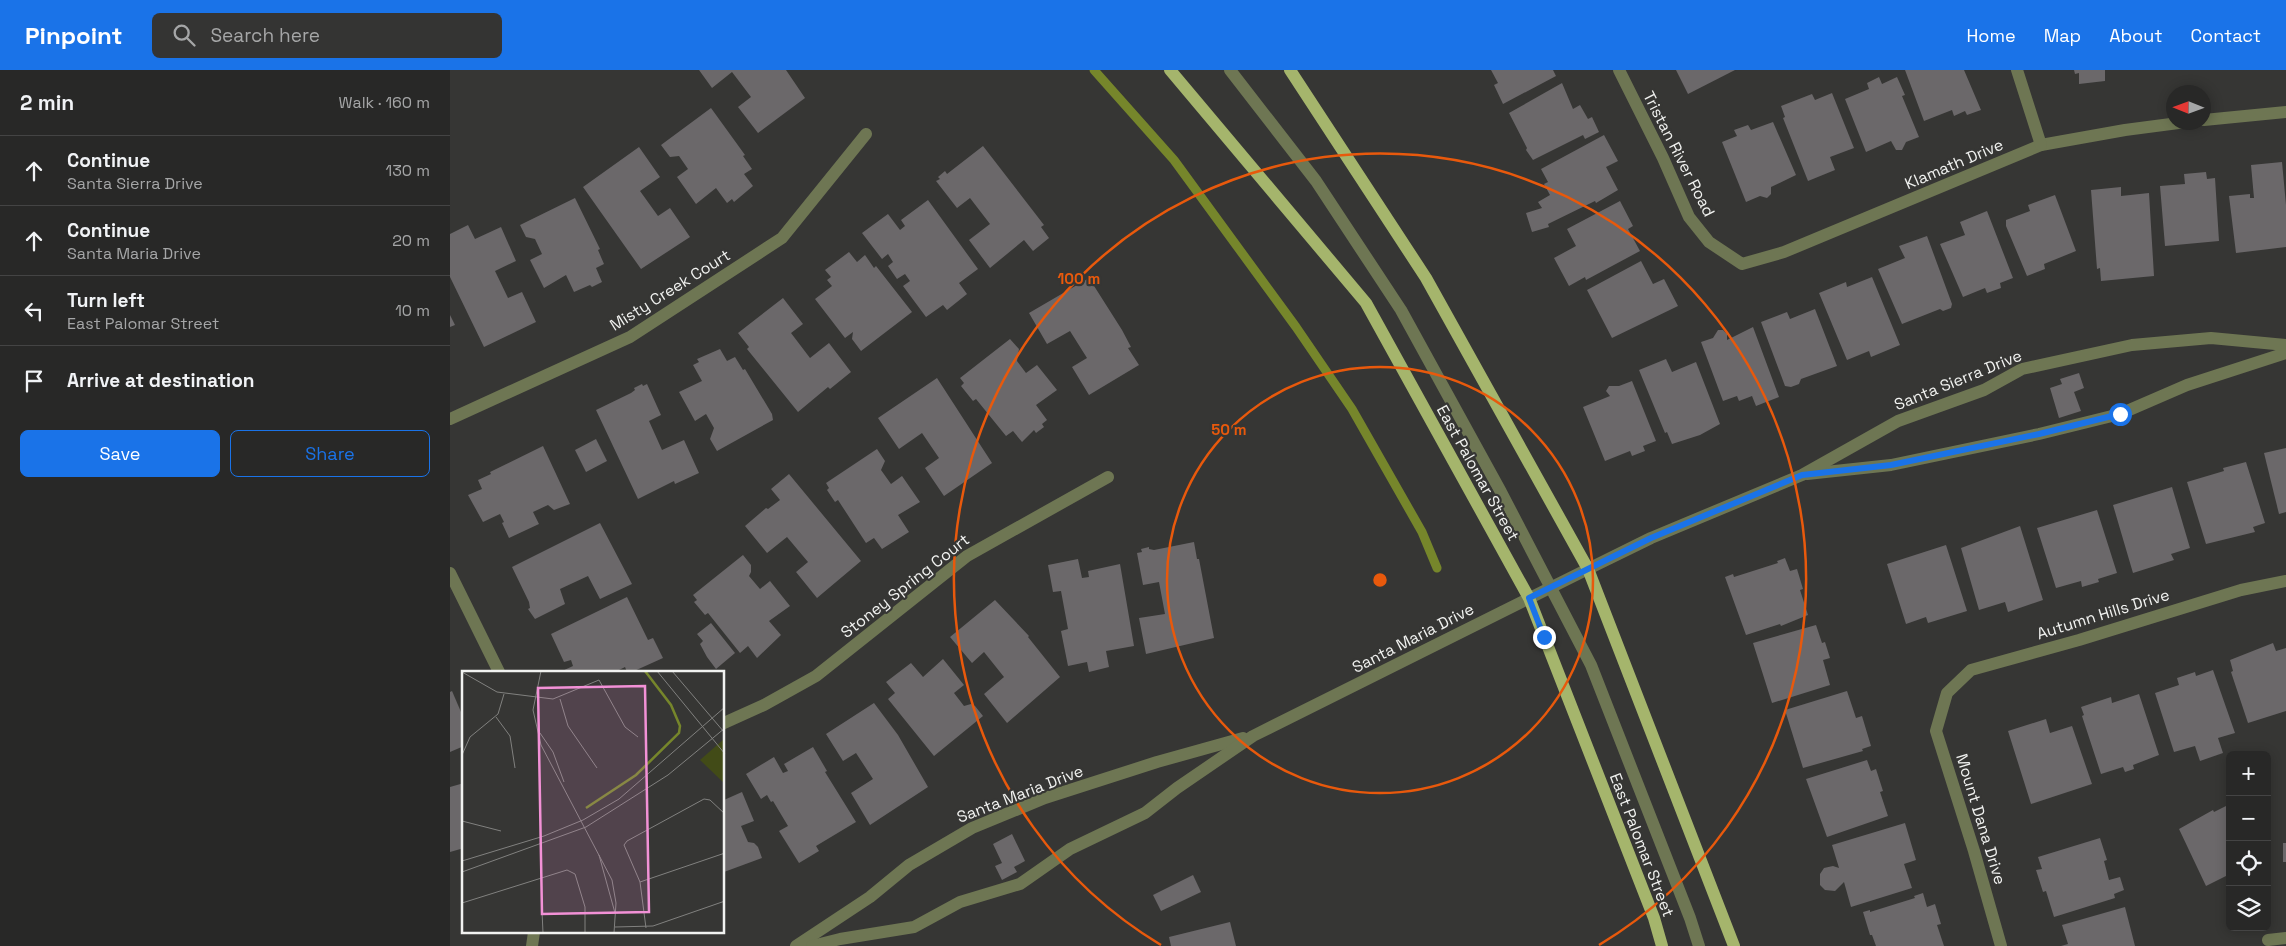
<!DOCTYPE html>
<html lang="en">
<head>
<meta charset="utf-8">
<style>
  :root { --surface:#282827; --page:#343433; --text:#f1f3f6; --muted:#a5a6a7; --line:#444; --accent:#1a73e8 }
  body { margin:0; font-family:"Space Grotesk",sans-serif; background:var(--page); color:var(--text) }
  .controls { position:absolute; right:15px; bottom:15px; display:grid; overflow:hidden; border-radius:8px; box-shadow:0 2px 12px #0003 }
  .controls button { width:45px; height:45px; display:grid; place-items:center; padding:0; border:0; border-bottom:1px solid var(--line); background:var(--surface); color:var(--text); font:25px sans-serif }
  .compass { position:absolute; left:1716px; top:15px; width:45px; height:45px; border-radius:50%; background:var(--surface); box-shadow:0 2px 12px #0003; rotate:271deg }
  .stop { position:absolute; width:15px; height:15px; margin:-11px; border:4px solid #1a73e8; border-radius:50%; background:#fff }
  .stop.end { background:#1a73e8; border-color:#fff; box-shadow:0 1px 5px #0008 }
  .list { margin:0; padding:0; list-style:none }
  h2 { display:flex; justify-content:space-between; align-items:center; height:65px; margin:0; padding:0 20px; font-size:21px }
  h2 small { font-size:16px; font-weight:400; color:var(--muted) }
  .list li { display:grid; grid-template-columns:32px 1fr auto; gap:15px; align-items:center; box-sizing:border-box; height:70px; padding:0 20px; border-top:1px solid var(--line) }
  .list b { display:block; font-size:19px; white-space:nowrap }
  .list p { margin:0; font-size:16px; white-space:nowrap; color:var(--muted) }
  .list em { font-size:16px; font-style:normal; color:var(--muted) }
  .actions { display:flex; gap:10px; padding:15px 20px }
  .actions a { flex:1; padding:11px 0; border:1px solid var(--accent); border-radius:8px; text-align:center; font-size:18px; color:var(--accent) }
  .actions .main { background:var(--accent); color:#fff }
  .icon { flex:none; width:28px; height:28px; fill:none; stroke:currentColor; stroke-width:2; stroke-linecap:round; stroke-linejoin:round }
  .map { position:relative; flex:none; width:1836px; height:876px; overflow:hidden }
  header { display:flex; align-items:center; gap:30px; box-sizing:border-box; height:70px; padding:0 25px; background:var(--accent); color:#fff }
  header strong { font-size:24px }
  nav { display:flex; gap:28px; margin-inline-start:auto; font-size:18px }
  .search { width:350px; height:45px; background:var(--page); display:flex; align-items:center; gap:12px; box-sizing:border-box; padding:0 18px; border-radius:8px; color:var(--muted); font-size:19px }
  main { display:flex }
  aside { flex:1; background:var(--surface) }
  .map>svg:first-child { display:block }
  .lines { fill:none; stroke-linecap:round; stroke-linejoin:round }
  .stream { stroke:#76862b; stroke-width:9 }
  .building { fill:#6b686a }
  .minor { stroke:#6e7653; stroke-width:12 }
  .major { stroke:#a5b56c; stroke-width:12 }
  .route { stroke:#1a73e8; stroke-width:6 }
  .ring { fill:none; stroke:#e8590c; stroke-width:2.5 }
  .labels { text-anchor:middle; dominant-baseline:central; stroke-width:4.5; stroke-linejoin:round; paint-order:stroke }
  .street-label { font-size:16px; fill:#f1f2f0; stroke:#363634 }
  .inset-river { fill:none; stroke:#76862b; stroke-width:2.5 }
  .inset-road { fill:none; stroke:#81817f; stroke-width:1 }
  .view { fill:#f291d6; fill-opacity:0.15; stroke:#f291d6; stroke-width:2.5 }
  .inset-edge { fill:none; stroke:#f1f2f0; stroke-width:2.5 }
  .centre { fill:#e8590c; stroke:#363634; stroke-width:2.5 }
  .ring-label { font-size:15px; text-anchor:middle; font-weight:bold; fill:#e8590c; stroke:#363634; stroke-width:4.5; stroke-linejoin:round; paint-order:stroke }
</style>
</head>
<body>
<header>
<strong>Pinpoint</strong>
<div class="search"><svg class="icon" aria-label="search" viewBox="0 0 24 24"><circle cx="10" cy="10" r="6"/><path d="M15 15l6 6"/></svg>Search here</div>
<nav><a>Home</a><a>Map</a><a>About</a><a>Contact</a></nav>
</header>
<main>
<aside>
<h2>2 min<small>Walk · 160 m</small></h2>
<ul class="list">
<li><svg class="icon" aria-label="ahead" viewBox="0 0 24 24"><path d="M12 20V5M6 11l6-6 6 6"/></svg><div><b>Continue</b><p>Santa Sierra Drive</p></div><em>130 m</em></li>
<li><svg class="icon" aria-label="ahead" viewBox="0 0 24 24"><path d="M12 20V5M6 11l6-6 6 6"/></svg><div><b>Continue</b><p>Santa Maria Drive</p></div><em>20 m</em></li>
<li><svg class="icon" aria-label="left" viewBox="0 0 24 24"><path d="M17 20v-9H6M10 6l-5 5 5 5"/></svg><div><b>Turn left</b><p>East Palomar Street</p></div><em>10 m</em></li>
<li><svg class="icon" aria-label="arrive" viewBox="0 0 24 24"><path d="M6 21V4h12l-3 4 3 4H6"/></svg><div><b>Arrive at destination</b></div></li>
</ul>
<div class="actions"><a class="main">Save</a><a>Share</a></div>
</aside>
<div class="map">
<svg width="1836" height="876" viewBox="0 0 1836 876">
  <rect width="100%" height="100%" fill="#363634"/>
  <g class="lines">
    <!-- stream -->
    <polyline class="stream" points="644,0 724,90 846,257 902,339 972,462 987,498"/>
  </g>
  <!-- building -->
  <g class="building">
    <polygon points="249,0 336,0 355,28 308,63 288,37 301,27 282,2 262,18"/>
    <polygon points="1041,0 1103,0 1106,6 1053,34 1044,15 1048,13"/>
    <polygon points="1226,0 1285,0 1238,24"/>
    <polygon points="1455,0 1514,0 1531,40 1517,45 1515,41 1504,46 1502,40 1474,51"/>
    <polygon points="1624,0 1655,0 1655,11 1629,14 1629,3 1625,4"/>
    <polygon points="1429,7 1432,14 1447,7 1455,25 1452,26 1469,67 1456,72 1452,80 1446,80 1441,71 1416,82 1395,29 1419,19 1417,13"/>
    <polygon points="1112,13 1123,39 1130,35 1138,49 1142,47 1149,62 1135,69 1133,65 1083,90 1076,80 1077,78 1059,43"/>
    <polygon points="1382,23 1404,78 1380,87 1385,100 1358,111 1333,48 1335,47 1331,36 1362,24 1365,30"/>
    <polygon points="261,38 295,85 293,86 302,99 294,104 303,116 284,132 282,129 277,133 266,118 246,134 227,107 238,99 229,86 220,87 211,75"/>
    <polygon points="1323,52 1346,105 1321,117 1321,124 1317,128 1310,126 1296,132 1272,72 1287,66 1284,60 1298,55 1301,60"/>
    <polygon points="1154,65 1168,91 1156,97 1168,120 1146,133 1145,131 1098,154 1099,157 1082,162 1076,143 1092,138 1088,132 1100,125 1094,114 1098,112 1091,99"/>
    <polygon points="533,76 594,155 591,157 599,168 583,181 574,170 540,198 519,170 540,154 520,128 507,138 486,111 490,109 488,107 495,101 497,104"/>
    <polygon points="189,77 210,107 190,121 208,146 220,138 240,167 191,199 133,117"/>
    <polygon points="1832,92 1836,135 1836,177 1786,183 1779,126 1800,124 1800,128 1804,128 1801,95"/>
    <polygon points="1756,102 1757,109 1765,108 1769,171 1715,176 1710,116 1735,114 1734,104"/>
    <polygon points="1671,117 1671,126 1699,123 1704,206 1651,211 1650,198 1647,199 1641,120"/>
    <polygon points="1605,125 1626,181 1594,194 1595,199 1577,206 1556,156 1556,150 1580,141 1578,135"/>
    <polygon points="125,128 150,179 148,180 154,194 146,198 152,212 142,217 140,215 124,222 116,205 94,218 80,190 92,184 85,169 76,167 70,155"/>
    <polygon points="478,130 528,199 509,213 517,224 497,240 493,235 476,247 453,216 460,211 455,204 447,209 438,196 443,192 438,184 432,189 412,163 438,144 450,160 455,156 451,150"/>
    <polygon points="1170,131 1183,156 1178,159 1190,181 1136,210 1135,207 1119,216 1104,188 1126,176 1117,159"/>
    <polygon points="1537,141 1563,208 1550,213 1551,218 1537,223 1535,218 1513,227 1490,174 1515,165 1510,152"/>
    <polygon points="18,155 25,169 51,157 66,191 45,201 58,228 72,222 86,252 34,277 0,207 0,164"/>
    <polygon points="1477,166 1502,234 1501,238 1493,241 1490,239 1452,254 1428,199 1455,188 1449,176"/>
    <polygon points="399,182 407,192 415,185 424,198 426,196 462,242 411,281 402,269 403,262 395,268 365,229 382,216 377,210 381,207 375,200"/>
    <polygon points="1191,191 1203,214 1214,209 1228,236 1162,268 1137,220"/>
    <polygon points="1422,207 1450,275 1421,287 1419,281 1397,290 1369,223 1396,212 1397,217"/>
    <polygon points="639,208 672,260 681,277 678,278 689,295 639,325 622,297 637,288 620,261 597,274 579,243"/>
    <polygon points="333,228 353,254 341,263 360,288 379,273 401,302 380,319 378,317 348,342 297,279 299,277 288,263"/>
    <polygon points="1365,239 1387,296 1351,309 1349,314 1341,317 1335,316 1311,252 1337,242 1340,249"/>
    <polygon points="0,245 5,255 0,257"/>
    <polygon points="1303,257 1329,327 1306,336 1302,326 1289,331 1287,326 1273,331 1251,272 1263,268 1268,260 1273,260 1277,264 1277,270"/>
    <polygon points="560,269 569,279 567,291 576,303 587,295 607,320 586,335 597,350 592,354 594,357 586,363 584,360 572,372 563,361 556,366 526,329 523,331 511,316 514,313 510,308"/>
    <polygon points="270,279 277,291 285,287 293,300 295,299 322,344 323,350 267,381 260,369 264,358 256,344 245,351 229,322 252,311 243,295 249,292 247,289"/>
    <polygon points="1216,289 1222,302 1246,292 1270,354 1250,365 1222,374 1217,362 1215,363 1189,300"/>
    <polygon points="1629,303 1634,318 1624,322 1631,341 1609,348 1600,318 1612,314 1610,309"/>
    <polygon points="487,308 542,393 494,426 475,398 489,388 472,363 449,379 428,348"/>
    <polygon points="1182,311 1206,371 1193,376 1195,381 1182,386 1180,381 1155,391 1133,337 1160,326 1156,321 1159,316 1169,316"/>
    <polygon points="192,314 193,316 197,314 211,345 199,351 212,380 234,370 249,403 225,414 224,411 188,429 146,340 181,323 185,320 184,318"/>
    <polygon points="146,369 157,391 136,402 125,380"/>
    <polygon points="93,376 120,434 104,440 98,435 83,442 89,454 59,468 52,453 54,452 50,444 33,452 18,425 32,419 28,410 41,404 40,402"/>
    <polygon points="1836,378 1836,442 1829,444 1814,383"/>
    <polygon points="427,379 435,391 431,400 441,414 452,406 470,432 448,445 459,462 432,479 424,468 416,473 388,430 385,432 377,420 379,418 376,413"/>
    <polygon points="1796,392 1815,453 1803,457 1805,462 1756,474 1737,412 1774,401 1773,398"/>
    <polygon points="339,404 411,491 367,528 346,502 358,492 337,467 317,483 295,456 316,438 318,439 330,430 321,419"/>
    <polygon points="1722,417 1740,478 1721,484 1724,490 1683,503 1663,435"/>
    <polygon points="1647,440 1667,503 1648,509 1649,512 1632,517 1631,511 1606,518 1587,458"/>
    <polygon points="150,453 182,514 150,529 138,506 110,519 115,534 85,549 78,539 80,538 79,532 62,497"/>
    <polygon points="1570,456 1593,530 1558,542 1555,532 1529,540 1511,478"/>
    <polygon points="744,472 747,489 749,489 764,568 696,584 689,548 715,544 709,512 693,515 687,483 692,482 691,479 699,477 699,479 704,480"/>
    <polygon points="1496,475 1517,541 1478,553 1476,547 1456,554 1437,494"/>
    <polygon points="293,485 301,495 301,502 299,506 310,519 320,511 340,536 319,551 331,565 307,588 298,576 290,583 258,543 255,545 244,532 247,530 243,525"/>
    <polygon points="1335,488 1340,501 1347,499 1353,519 1350,520 1358,545 1331,556 1330,554 1296,565 1275,507 1283,504 1284,507 1328,493 1327,491"/>
    <polygon points="628,489 632,508 639,507 638,501 670,494 684,576 656,581 659,597 639,602 637,592 618,596 611,561 618,559 611,521 603,522 598,495"/>
    <polygon points="177,527 198,570 203,568 213,588 182,602 177,602 175,597 165,602 110,602 123,596 121,590 114,592 101,564"/>
    <polygon points="545,530 579,566 578,567 610,607 557,653 534,624 554,607 534,582 522,593 500,567"/>
    <polygon points="261,553 285,583 266,599 257,587 250,574 253,571 247,564"/>
    <polygon points="1366,555 1372,573 1375,572 1380,588 1373,590 1380,615 1322,633 1303,573"/>
    <polygon points="1823,573 1826,581 1836,578 1836,641 1798,653 1781,602 1783,601 1780,590"/>
    <polygon points="493,589 514,615 504,623 514,636 521,634 525,636 533,646 484,686 438,629 445,623 436,612 461,593 473,607"/>
    <polygon points="1763,600 1785,663 1768,668 1773,683 1750,691 1745,676 1724,682 1705,623 1729,615 1727,608 1745,602 1746,606"/>
    <polygon points="2,621 14,649 14,676 0,682 0,622"/>
    <polygon points="1397,621 1406,648 1412,646 1421,676 1412,679 1413,681 1353,698 1335,640"/>
    <polygon points="1689,624 1709,685 1683,695 1684,699 1675,702 1673,697 1651,704 1632,646 1634,645 1631,637 1661,627 1662,633"/>
    <polygon points="424,633 448,665 478,717 420,755 401,723 423,709 406,683 393,691 376,664"/>
    <polygon points="1596,649 1600,663 1622,656 1642,714 1581,734 1558,661"/>
    <polygon points="363,677 377,701 375,702 406,752 366,776 369,781 349,793 329,761 338,756 323,731 321,732 317,725 311,729 296,704 324,687 333,703 338,701 334,694"/>
    <polygon points="1417,690 1421,701 1426,699 1433,721 1430,722 1438,746 1377,767 1356,709"/>
    <polygon points="14,713 14,778 0,782 0,717"/>
    <polygon points="292,722 304,751 291,756 298,772 304,773 308,777 312,788 274,802 274,730"/>
    <polygon points="1780,734 1780,804 1756,816 1729,759 1763,740 1764,742"/>
    <polygon points="1455,753 1466,790 1454,794 1462,818 1401,837 1394,812 1385,821 1375,820 1370,815 1370,804 1374,798 1383,796 1389,798 1382,775"/>
    <polygon points="562,764 575,791 564,797 567,802 552,810 545,796 552,793 543,774"/>
    <polygon points="1650,768 1657,790 1654,791 1659,810 1670,807 1674,820 1664,824 1665,828 1604,847 1596,821 1593,822 1586,800 1592,799 1588,787"/>
    <rect x="1833" y="773" width="3" height="19"/>
    <polygon points="743,805 751,822 711,841 703,825"/>
    <polygon points="1473,823 1477,837 1485,834 1491,854 1487,855 1494,876 1426,876 1422,865 1420,865 1413,842 1420,840 1420,842 1465,828 1464,826"/>
    <polygon points="1675,837 1685,876 1611,876 1618,874 1612,855"/>
    <polygon points="780,852 786,876 721,876 719,867"/>
  </g>
  <g class="lines">
    <!-- minor -->
    <g class="minor">
      <polyline points="780,0 866,111 951,240 1051,422 1141,595 1240,848 1249,876"/>
      <polyline points="1169,0 1213,88 1239,147 1259,172 1292,194 1334,182 1591,75 1675,60 1736,52"/>
      <polyline points="1567,0 1591,75"/>
      <polyline points="1754,50 1836,42"/>
      <polyline points="0,349 180,267 332,168 416,64"/>
      <polyline points="1357,404 1441,395 1589,364 1670,344 1737,315 1836,283"/>
      <polyline points="0,503 49,602"/>
      <polyline points="274,653 314,635 366,606 517,486 658,407"/>
      <polyline points="1818,870 1836,868"/>
      <polyline points="82,876 84,862"/>
      <polyline points="346,876 420,827 459,795 522,758 595,728 707,692 793,668"/>
      <polyline points="362,876 390,869 464,857 510,832 570,814 620,779 695,743 727,718 803,666 1138,499 1201,468 1352,405 1448,351 1534,320 1572,299 1682,275 1761,268 1836,275"/>
      <polyline points="1551,876 1524,781 1486,661 1497,623 1521,600 1629,570 1791,520 1836,511"/>
    </g>
    <!-- major -->
    <g class="major">
      <polyline points="720,0 916,233 1079,528 1204,848 1212,876"/>
      <polyline points="840,0 976,208 1138,499 1284,876"/>
    </g>
  </g>
  <g class="lines">
    <!-- route -->
    <polyline class="route" points="1094,567 1079,528 1201,468 1352,405 1441,395 1589,364 1670,344"/>
  </g>
  <!-- distance rings -->
  <g class="ring">
    <circle cx="930" cy="510" r="213"/>
    <path d="M711 875A426 426 0 1 1 1149 875"/>
  </g>
  <g class="labels">
    <!-- street labels -->
    <g class="street-label">
      <text transform="translate(1229 84) rotate(63)">Tristan River Road</text>
      <text transform="translate(1504 94) rotate(-23)">Klamath Drive</text>
      <text transform="translate(220 220) rotate(-32)">Misty Creek Court</text>
      <text transform="translate(1508 310) rotate(-22)">Santa Sierra Drive</text>
      <text transform="translate(1028 403) rotate(61)">East Palomar Street</text>
      <text transform="translate(455 516) rotate(-38)">Stoney Spring Court</text>
      <text transform="translate(1653 544) rotate(-17)">Autumn Hills Drive</text>
      <text transform="translate(963 568) rotate(-27)">Santa Maria Drive</text>
      <text transform="translate(570 724) rotate(-21)">Santa Maria Drive</text>
      <text transform="translate(1531 749) rotate(73)">Mount Dana Drive</text>
      <text transform="translate(1192 775) rotate(69)">East Palomar Street</text>
    </g>
  </g>
  <!-- overview -->
  <g transform="translate(12 601)">
    <rect width="262" height="262" fill="#363634"/>
    <path d="M262 68V112L238 89Z" fill="#424b17"/>
    <path class="inset-river" d="M124 137 174 104 217 62 218 55 209 34 183 0"/>
    <path class="inset-road" d="M79 0 71 39 79 74 150 209 154 232 152 262M195 0 263 83M210 0 262 61M0 1 35 21 91 28 137 9 163 56 176 66M98 28 106 55 135 97M34 46 48 65 53 97M78 62 91 81 102 111M0 84 8 66 36 43 42 23M0 150 39 160M137 184 153 242M0 190 82 165 121 149 157 128 263 36M0 201 124 156 206 104 263 57M178 211 263 182M0 232 105 199 113 203 123 236V262M80 240 81 262M153 256 191 255 263 230M184 257 178 211 162 174 165 170 242 128 248 129 263 143"/>
    <path class="view" d="M183 15 187 241 80 243 76 17Z"/>
    <rect width="262" height="262" class="inset-edge"/>
  </g>
  <circle cx="930" cy="510" r="8" class="centre"/>
  <g class="ring-label">
    <text x="629" y="214">100 m</text>
    <text x="779" y="365">50 m</text>
  </g>
</svg>
<div class="controls">
<button>+</button>
<button>−</button>
<button><svg class="icon" aria-label="locate" viewBox="0 0 24 24"><circle cx="12" cy="12" r="6"/><path d="M12 2v4M12 18v4M2 12h4M18 12h4"/></svg></button>
<button><svg class="icon" aria-label="layers" viewBox="0 0 24 24"><path d="M12 4l9 5-9 5-9-5zM3 14l9 5 9-5"/></svg></button>
</div>
<svg class="compass" viewBox="-18 -18 36 36"><path d="M0-13l5 13h-10z" fill="#e53935"/><path d="M0 13l5-13h-10z" fill="#a5a6a7"/></svg>
<div class="stop" style="left:1670px;top:344px"></div>
<div class="stop end" style="left:1094px;top:567px"></div>
</div>
</main>
</body>
</html>
